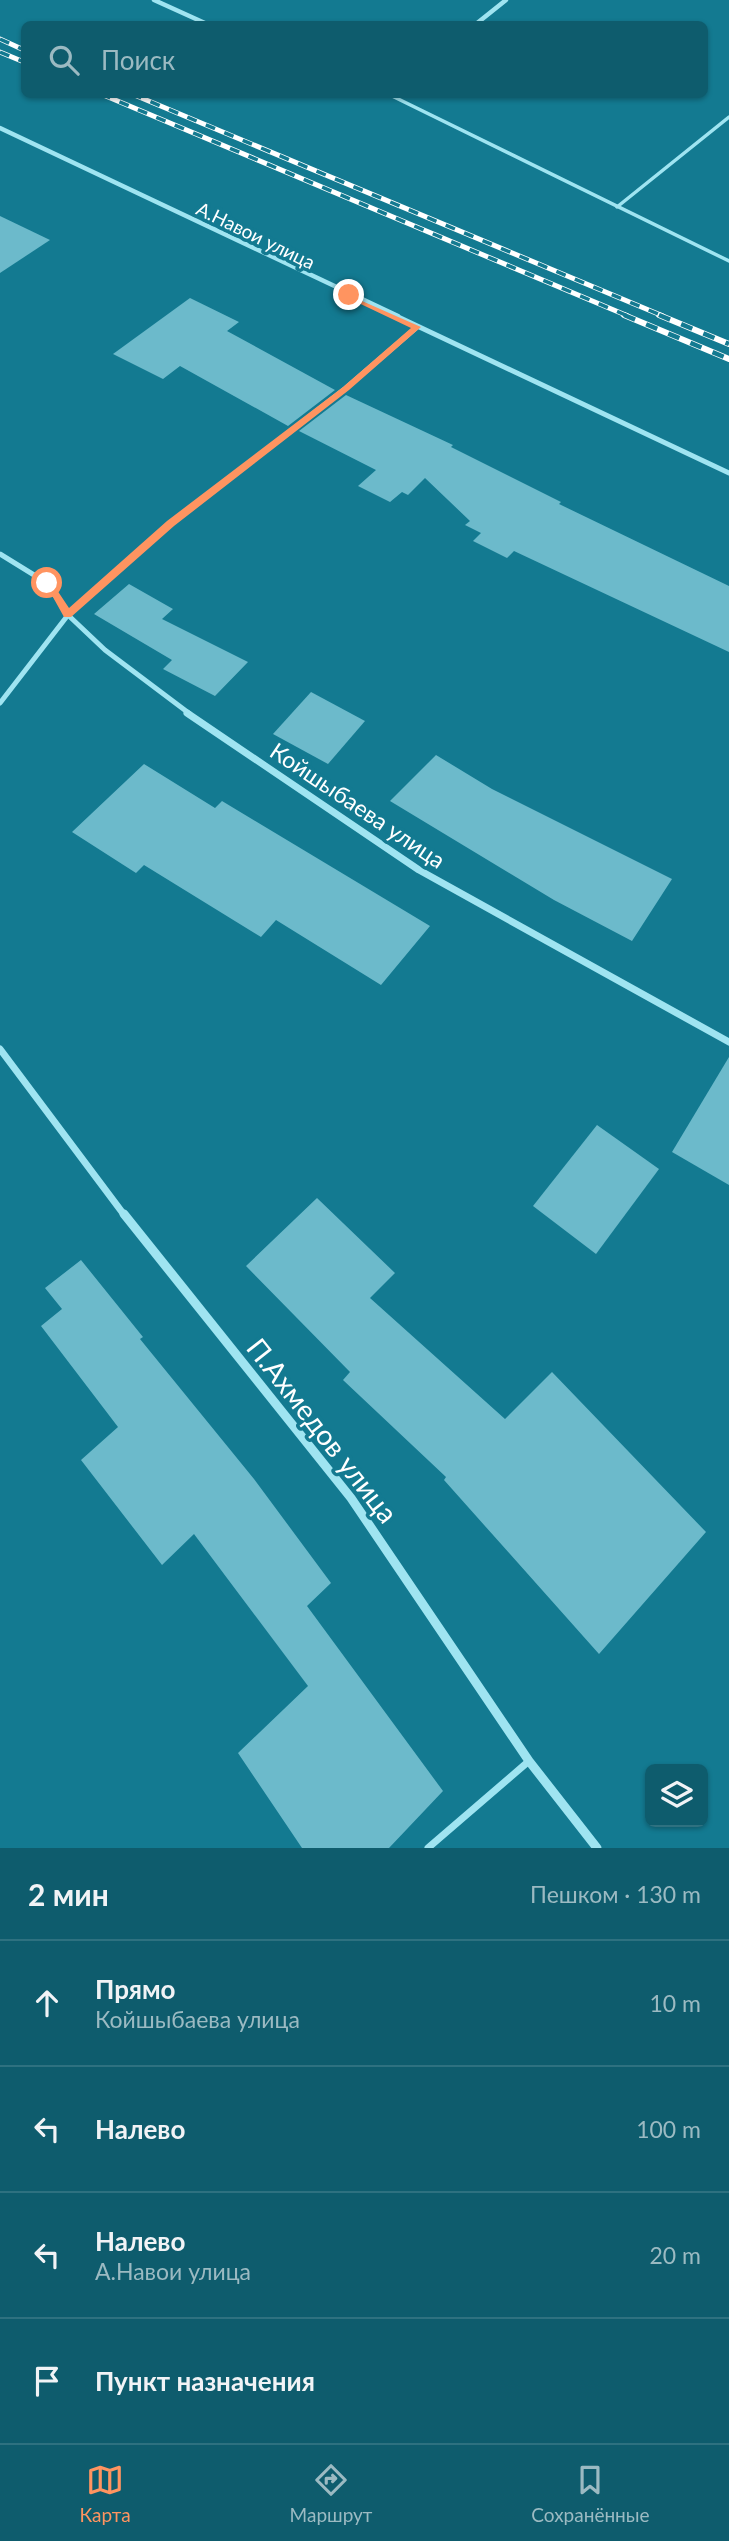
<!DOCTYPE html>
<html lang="ru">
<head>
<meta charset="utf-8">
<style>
  :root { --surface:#0e5c6d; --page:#1c6575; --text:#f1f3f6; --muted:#9bbac2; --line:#2e7180; --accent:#ff9460 }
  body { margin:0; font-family:Lato,sans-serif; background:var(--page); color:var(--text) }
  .controls { position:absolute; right:21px; bottom:21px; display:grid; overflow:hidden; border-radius:10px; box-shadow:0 2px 5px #0004 }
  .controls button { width:63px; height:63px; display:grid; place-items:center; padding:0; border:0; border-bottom:2px solid var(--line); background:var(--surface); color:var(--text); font:35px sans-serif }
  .stop { position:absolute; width:21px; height:21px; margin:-16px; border:5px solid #ff9460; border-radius:50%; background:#fff }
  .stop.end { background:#ff9460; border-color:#fff; box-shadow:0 2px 7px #0008 }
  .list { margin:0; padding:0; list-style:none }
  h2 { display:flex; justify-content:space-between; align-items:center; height:91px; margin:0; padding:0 28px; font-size:30px }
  h2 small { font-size:23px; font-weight:400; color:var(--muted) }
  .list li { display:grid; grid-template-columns:46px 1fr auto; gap:21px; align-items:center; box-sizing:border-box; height:126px; padding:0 28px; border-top:2px solid var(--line) }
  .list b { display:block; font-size:26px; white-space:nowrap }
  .list p { margin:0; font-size:23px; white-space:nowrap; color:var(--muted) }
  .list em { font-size:23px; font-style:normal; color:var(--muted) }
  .icon { flex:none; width:38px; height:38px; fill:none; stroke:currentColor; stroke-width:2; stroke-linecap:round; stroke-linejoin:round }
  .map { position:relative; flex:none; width:729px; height:1848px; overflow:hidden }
  .search { position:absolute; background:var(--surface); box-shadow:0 2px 5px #0004; left:21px; right:21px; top:21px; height:77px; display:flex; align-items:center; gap:18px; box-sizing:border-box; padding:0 24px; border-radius:10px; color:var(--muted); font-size:26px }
  .sheet { height:595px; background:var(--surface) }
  nav { display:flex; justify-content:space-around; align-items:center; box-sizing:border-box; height:98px; border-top:2px solid var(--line); background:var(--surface); font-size:19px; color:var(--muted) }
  nav a { display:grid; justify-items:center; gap:4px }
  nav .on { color:var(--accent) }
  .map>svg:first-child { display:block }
  .building { fill:#6cbacb }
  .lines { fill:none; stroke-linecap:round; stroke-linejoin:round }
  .lane-far1 { stroke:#9fe4f1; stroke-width:3.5 }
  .lane { stroke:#9fe4f1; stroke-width:7 }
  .street-far3 { stroke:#9fe4f1; stroke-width:4.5 }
  .street-far2 { stroke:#9fe4f1; stroke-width:5 }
  .street-far1 { stroke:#9fe4f1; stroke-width:7 }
  .street { stroke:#9fe4f1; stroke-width:9 }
  .rail-far1-casing { stroke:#fff; stroke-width:5 }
  .rail-casing { stroke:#fff; stroke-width:6 }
  .rail-far1 { stroke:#137a91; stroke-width:3.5; stroke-dasharray:10; stroke-linecap:butt }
  .rail { stroke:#137a91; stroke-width:4.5; stroke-dasharray:12; stroke-linecap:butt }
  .route { fill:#ff9460 }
  .labels { text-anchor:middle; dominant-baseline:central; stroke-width:7; stroke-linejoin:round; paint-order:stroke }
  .far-street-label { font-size:19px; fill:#fff; stroke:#137a91 }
  .street-label { font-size:23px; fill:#fff; stroke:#137a91 }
  .near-street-label { font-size:28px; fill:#fff; stroke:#137a91 }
</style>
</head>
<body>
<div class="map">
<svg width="729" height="1848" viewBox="0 0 729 1848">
  <rect width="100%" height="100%" fill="#137a91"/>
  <!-- building -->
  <g class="building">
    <polygon points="0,216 50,240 0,273"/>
    <polygon points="190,298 239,322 227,331 335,390 288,426 180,366 163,379 113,354"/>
    <polygon points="346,395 453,445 451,447 561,502 559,504 729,586 729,652 514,551 507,558 473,541 481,533 465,525 470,521 425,478 408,495 402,492 390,502 358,486 376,470 299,431"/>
    <polygon points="129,584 173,609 162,619 248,662 215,696 163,669 172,660 94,614"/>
    <polygon points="311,692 365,721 328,764 273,734"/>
    <polygon points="436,755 492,789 672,879 632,941 554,900 390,801"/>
    <polygon points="144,764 215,808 222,801 430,926 381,985 276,920 261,937 144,865 136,873 72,832"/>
    <polygon points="729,1057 729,1185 672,1152"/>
    <polygon points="597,1125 659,1169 596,1254 533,1206"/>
    <polygon points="317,1198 395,1273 370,1298 505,1419 552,1372 706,1532 599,1654 444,1480 446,1477 343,1380 350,1372 246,1266"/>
    <polygon points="81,1260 143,1337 140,1339 254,1479 331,1583 307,1606 443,1791 389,1848 302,1848 238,1753 308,1686 194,1534 162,1565 81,1460 118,1427 41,1326 62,1309 45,1288"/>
  </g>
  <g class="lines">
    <!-- lane-far1 -->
    <g class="lane-far1">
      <polyline points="388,94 729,261"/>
      <polyline points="617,207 729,117"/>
    </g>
    <!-- lane -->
    <polyline class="lane" points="428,1848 529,1761"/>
    <!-- street-far3 -->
    <g class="street-far3">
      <polyline points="154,0 207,24"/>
      <polyline points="476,24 506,0"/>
      <polyline points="0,128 398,316"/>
    </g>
    <!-- street-far2 -->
    <g class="street-far2">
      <polyline points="394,315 729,473"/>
      <polyline points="0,554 47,583 68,615 105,650 190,714"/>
      <polyline points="0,703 68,615 171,524 346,388 417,327"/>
    </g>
    <!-- street-far1 -->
    <g class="street-far1">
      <polyline points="187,713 419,870 729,1042"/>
      <polyline points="0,1049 125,1216"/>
    </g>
    <!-- street -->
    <polyline class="street" points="124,1214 351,1498 529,1761 597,1848"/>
    <!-- rail-far1 casing -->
    <g class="rail-far1-casing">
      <g id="rail-far1">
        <polyline points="0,39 24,50"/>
        <polyline points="0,52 24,62"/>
        <polyline points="101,94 628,316"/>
        <polyline points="132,94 663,316"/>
      </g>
    </g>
    <!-- rail casing -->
    <g class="rail-casing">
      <g id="rail">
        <polyline points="624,315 729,359"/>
        <polyline points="659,315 729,344"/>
      </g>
    </g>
    <!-- rail-far1 -->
    <use href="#rail-far1" class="rail-far1"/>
    <!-- rail -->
    <use href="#rail" class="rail"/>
  </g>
  <!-- route -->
  <polygon class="route" points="346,294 421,327 349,390 174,526 71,617 64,617 44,581 51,581 69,608 167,521 343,387 411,328 346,297"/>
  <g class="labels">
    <!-- far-street labels -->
    <g class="far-street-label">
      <text transform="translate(256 235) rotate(26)">А.Навои улица</text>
    </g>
    <!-- street labels -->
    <g class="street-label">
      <text transform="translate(358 805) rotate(34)">Койшыбаева улица</text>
    </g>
    <!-- near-street labels -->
    <g class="near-street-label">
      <text transform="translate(323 1430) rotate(52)">П.Ахмедов улица</text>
    </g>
  </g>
</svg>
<div class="controls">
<button><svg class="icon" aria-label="layers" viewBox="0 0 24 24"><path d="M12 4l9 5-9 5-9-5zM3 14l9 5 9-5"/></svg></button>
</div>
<div class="stop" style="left:47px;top:583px"></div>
<div class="stop end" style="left:349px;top:295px"></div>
<div class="search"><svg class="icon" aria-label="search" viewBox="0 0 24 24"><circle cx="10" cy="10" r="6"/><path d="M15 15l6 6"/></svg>Поиск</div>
</div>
<section class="sheet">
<h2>2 мин<small>Пешком · 130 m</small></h2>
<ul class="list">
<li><svg class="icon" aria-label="ahead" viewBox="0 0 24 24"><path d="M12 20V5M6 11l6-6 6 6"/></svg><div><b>Прямо</b><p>Койшыбаева улица</p></div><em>10 m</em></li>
<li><svg class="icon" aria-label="left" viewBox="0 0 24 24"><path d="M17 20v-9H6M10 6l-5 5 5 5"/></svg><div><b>Налево</b></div><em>100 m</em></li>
<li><svg class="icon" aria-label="left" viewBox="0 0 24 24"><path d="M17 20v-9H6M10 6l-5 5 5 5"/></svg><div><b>Налево</b><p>А.Навои улица</p></div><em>20 m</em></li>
<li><svg class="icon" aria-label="arrive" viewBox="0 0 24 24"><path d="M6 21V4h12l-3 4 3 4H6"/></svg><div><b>Пункт назначения</b></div></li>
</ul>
</section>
<nav>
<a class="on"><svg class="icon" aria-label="map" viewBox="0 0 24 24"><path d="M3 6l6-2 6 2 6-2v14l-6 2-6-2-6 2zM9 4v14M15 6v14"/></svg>Карта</a>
<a><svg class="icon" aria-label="directions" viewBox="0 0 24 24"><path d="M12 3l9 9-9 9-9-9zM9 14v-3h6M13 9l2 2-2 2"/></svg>Маршрут</a>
<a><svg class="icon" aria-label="saved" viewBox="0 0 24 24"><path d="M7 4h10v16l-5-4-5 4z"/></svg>Сохранённые</a>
</nav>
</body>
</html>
